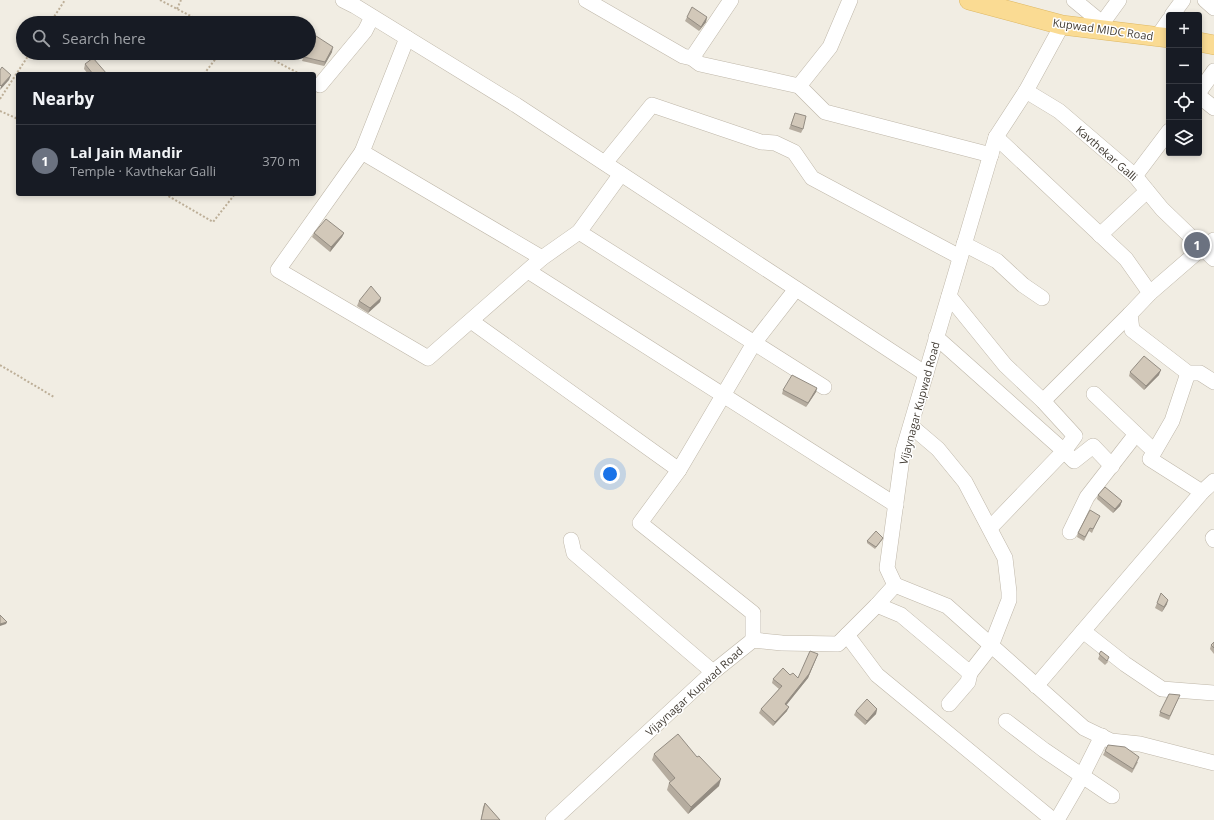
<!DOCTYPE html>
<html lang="en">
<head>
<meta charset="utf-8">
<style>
  :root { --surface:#171b24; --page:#20242c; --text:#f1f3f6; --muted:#9ea1a6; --line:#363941; --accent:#db2777 }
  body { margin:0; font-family:"Open Sans",sans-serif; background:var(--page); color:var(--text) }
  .controls { position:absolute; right:12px; top:12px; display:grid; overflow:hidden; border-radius:4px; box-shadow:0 2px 6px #0003 }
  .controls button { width:36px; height:36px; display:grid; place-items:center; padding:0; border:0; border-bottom:1px solid var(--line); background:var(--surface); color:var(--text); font:20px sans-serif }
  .you { position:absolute; left:610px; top:474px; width:14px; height:14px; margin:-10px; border:3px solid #fff; border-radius:50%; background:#1a73e8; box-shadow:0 0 0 6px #1a73e833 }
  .badge { display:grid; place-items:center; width:26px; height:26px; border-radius:50%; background:var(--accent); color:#fff; font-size:13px; font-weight:700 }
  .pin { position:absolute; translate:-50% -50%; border:2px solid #fff; box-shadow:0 1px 4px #0006 }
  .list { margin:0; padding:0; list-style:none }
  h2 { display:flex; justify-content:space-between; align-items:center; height:52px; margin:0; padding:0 16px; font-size:17px }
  h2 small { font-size:13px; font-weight:400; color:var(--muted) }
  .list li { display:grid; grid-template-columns:26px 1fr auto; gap:12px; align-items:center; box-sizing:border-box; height:72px; padding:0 16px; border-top:1px solid var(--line) }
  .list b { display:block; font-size:15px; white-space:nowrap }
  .list p { margin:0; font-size:13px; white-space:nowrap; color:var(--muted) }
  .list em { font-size:13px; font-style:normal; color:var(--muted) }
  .icon { flex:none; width:22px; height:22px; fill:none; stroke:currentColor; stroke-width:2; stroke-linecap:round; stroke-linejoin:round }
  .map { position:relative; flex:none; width:1214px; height:820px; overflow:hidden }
  .search { position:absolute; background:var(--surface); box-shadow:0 2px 6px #0003; left:16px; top:16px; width:300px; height:44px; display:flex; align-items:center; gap:10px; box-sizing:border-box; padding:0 14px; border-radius:22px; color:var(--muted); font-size:15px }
  .panel { position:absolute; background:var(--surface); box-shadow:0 2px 6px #0003; left:16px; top:72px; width:300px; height:124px; border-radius:4px }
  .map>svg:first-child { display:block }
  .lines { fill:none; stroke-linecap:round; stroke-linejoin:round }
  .minor-casing { stroke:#bfb7a9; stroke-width:16 }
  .major-casing { stroke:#deb864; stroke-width:20 }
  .path { stroke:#bdaf98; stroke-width:2; stroke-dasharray:2 2; stroke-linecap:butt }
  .minor { stroke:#fff; stroke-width:15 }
  .major { stroke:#fadb93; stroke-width:19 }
  .wall { fill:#b5ac9f }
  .shaded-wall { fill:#938c82 }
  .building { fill:#d2c8b9; stroke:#938c82 }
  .labels { text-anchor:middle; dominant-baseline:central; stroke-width:3; stroke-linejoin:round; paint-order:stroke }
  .street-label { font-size:11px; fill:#423c34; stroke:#fff }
</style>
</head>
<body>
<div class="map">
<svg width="1214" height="820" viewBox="0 0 1214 820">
  <rect width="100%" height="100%" fill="#f1ede3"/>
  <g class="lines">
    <!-- minor casing -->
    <g class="minor-casing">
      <g id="minor">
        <polyline points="343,0 355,6 516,105 926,374"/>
        <polyline points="586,0 683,56 692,58 700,64 799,86"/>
        <polyline points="850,0 830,47 799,86 825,112 991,155"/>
        <polyline points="1074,0 1102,23"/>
        <polyline points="1205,0 1214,8"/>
        <polyline points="1172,15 1183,0"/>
        <polyline points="1098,29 1119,0"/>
        <polyline points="1158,36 1169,20"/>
        <polyline points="407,38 362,152 542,258 579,232"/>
        <polyline points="692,58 731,0"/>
        <polyline points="320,85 365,31 372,17"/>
        <polyline points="1026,91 1059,111 1135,176 1162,209 1214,259"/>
        <polyline points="1199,92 1214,71"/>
        <polyline points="1199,96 1214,108"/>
        <polyline points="996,137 1126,259 1150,293 1130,314 1132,330 1188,373 1200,373 1214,382"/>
        <polyline points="362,152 278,270 428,358 542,258"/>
        <polyline points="605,163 652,105 761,142 775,143 794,152 812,178 960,257"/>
        <polyline points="621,174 579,232 824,387"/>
        <polyline points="1135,176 1169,131"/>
        <polyline points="1100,235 1147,191"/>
        <polyline points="964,244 997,261 1023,285 1042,298"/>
        <polyline points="528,271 896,505"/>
        <polyline points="1150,293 1202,248 1214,240"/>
        <polyline points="949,296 1005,365 1043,401 1075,436 1064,451 1074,461 1093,446 1112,466"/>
        <polyline points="471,321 679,470"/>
        <polyline points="936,337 1064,451 990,528"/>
        <polyline points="1188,373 1172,421 1150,459 1202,492 1214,481"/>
        <polyline points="1094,394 1154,451"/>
        <polyline points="1043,401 1130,314"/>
        <polyline points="1070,532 1087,497 1136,434"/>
        <polyline points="1214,537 1213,538 1214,540"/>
        <polyline points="571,540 574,553 713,672"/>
        <polyline points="895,585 947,606 1084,728 1111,741 1140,744 1214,763"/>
        <polyline points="877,605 901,615 970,673 991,646 1009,600 1009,592 1005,558 965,482 938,449 911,426"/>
        <polyline points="1083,631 1125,664 1162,689 1214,693"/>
        <polyline points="847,635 877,675 1053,820"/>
        <polyline points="753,640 753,613 640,523 679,470 754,343 796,289"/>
        <polyline points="1036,686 1202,492"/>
        <polyline points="949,704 968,682 970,673"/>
        <polyline points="1006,721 1044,750 1112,796"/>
        <polyline points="553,820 713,672 753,640 782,643 838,644 877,605 895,585 887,568 903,451 996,137 1026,91 1062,25"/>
        <polyline points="1057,820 1079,782 1102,736"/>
      </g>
    </g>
    <!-- major casing -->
    <g class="major-casing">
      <g id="major">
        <polyline points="969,0 1062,25 1169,38"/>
        <polyline points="1199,42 1214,45"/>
      </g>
    </g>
    <!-- path -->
    <g class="path">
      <polyline points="160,0 204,23"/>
      <polyline points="177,9 181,0"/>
      <polyline points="50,23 65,0"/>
      <polyline points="260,53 300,74"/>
      <polyline points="204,74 220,53"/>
      <polyline points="0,99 30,53"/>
      <polyline points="0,111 18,119"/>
      <polyline points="165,194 213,222 235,194"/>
      <polyline points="0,365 54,397"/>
    </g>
    <!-- minor -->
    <use href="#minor" class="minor"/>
    <!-- major -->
    <use href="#major" class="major"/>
  </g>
  <!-- wall -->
  <g class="wall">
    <polygon points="687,17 707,17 706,22 699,31 685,21"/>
    <polygon points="332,52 324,66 302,61 305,53"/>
    <polygon points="85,64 107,74 88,74 84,69"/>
    <polygon points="795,113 803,129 801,133 789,129"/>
    <polygon points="314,233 344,233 342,237 330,252 312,237"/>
    <polygon points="381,298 380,302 368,313 357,306 359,301"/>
    <polygon points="1130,372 1159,375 1144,390 1129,376"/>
    <polygon points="817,388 816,392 806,407 782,394 783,390"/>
    <polygon points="1098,495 1122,501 1120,506 1113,513 1097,499"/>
    <polygon points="1098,519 1092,533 1089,531 1084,541 1077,537 1078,533"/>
    <polygon points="883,538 882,540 875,549 867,543 867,541"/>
    <polygon points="1157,603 1167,604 1162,612 1155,608"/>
    <polygon points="1214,642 1214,654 1210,649 1211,645"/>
    <polygon points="1101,651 1108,662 1105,665 1098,659"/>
    <polygon points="818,654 808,678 786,705 787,711 773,726 759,713 761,709 779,689 772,683 773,679 790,675 798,678"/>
    <polygon points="1178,699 1169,720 1159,716 1160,712"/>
    <polygon points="877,709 876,714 865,725 854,715 856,711"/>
    <polygon points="1105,751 1138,762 1132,773 1103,755"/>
    <polygon points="654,754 719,786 688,814 667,790 669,783 670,782 652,760"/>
    <polygon points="485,803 500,820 481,820 483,807"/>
  </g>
  <!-- shaded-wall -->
  <g class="shaded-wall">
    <polygon points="707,17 706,22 699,31 701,27"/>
    <polygon points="333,47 332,52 324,66 325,62"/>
    <polygon points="11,75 9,80 0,90 1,86"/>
    <polygon points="344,233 342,237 330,252 331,247"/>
    <polygon points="381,298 380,302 368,313 370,308"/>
    <polygon points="1161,370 1159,375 1144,390 1146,386"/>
    <polygon points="817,388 816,392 806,407 808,403"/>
    <polygon points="1122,501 1120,506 1113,513 1115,509"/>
    <polygon points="1168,600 1167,604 1162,612 1164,607"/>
    <polygon points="7,622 6,624 0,626 0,624"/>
    <polygon points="818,654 808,678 784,708 785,704"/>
    <polygon points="789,707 787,711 773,726 775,722"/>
    <polygon points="877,709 876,714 865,725 867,721"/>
    <polygon points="721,779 719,786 688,814 691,807"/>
  </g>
  <!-- building -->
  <g class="building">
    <polygon points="692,7 707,17 701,27 687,17"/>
    <polygon points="313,34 333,47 325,62 304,57 305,53 309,53 309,44"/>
    <polygon points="93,58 107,74 93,74 85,64"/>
    <polygon points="2,67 11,75 1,86 0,85 0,70"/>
    <polygon points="795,113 806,116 803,129 791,125"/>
    <polygon points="326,219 344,233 331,247 314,233"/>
    <polygon points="371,286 381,298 370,308 359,301"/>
    <polygon points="1144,356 1161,370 1146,386 1130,372"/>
    <polygon points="792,375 817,388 808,403 783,390"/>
    <polygon points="1105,487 1122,501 1115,509 1098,495"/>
    <polygon points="1090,510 1100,516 1093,529 1090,528 1085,537 1078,533"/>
    <polygon points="876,531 883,538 876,547 867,541"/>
    <polygon points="1161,593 1168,600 1164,607 1157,603"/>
    <polygon points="0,615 7,622 0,624"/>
    <polygon points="1214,642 1214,648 1211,645"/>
    <polygon points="810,651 818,654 809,674 785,704 789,707 775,722 761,709 782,686 773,679 783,668 790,675 793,673 798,678"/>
    <polygon points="1101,651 1109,657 1107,661 1099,654"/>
    <polygon points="1169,694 1180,695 1170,716 1160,712"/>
    <polygon points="867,699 877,709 867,721 856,711"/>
    <polygon points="678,734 697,757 699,756 721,779 691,807 669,783 675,778 654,754"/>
    <polygon points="1108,745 1125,747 1139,757 1133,769 1105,751"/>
    <polygon points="485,803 500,820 481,820"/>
  </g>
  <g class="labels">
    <!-- street labels -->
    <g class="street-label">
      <text transform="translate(1103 29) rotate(8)">Kupwad MIDC Road</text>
      <text transform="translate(1107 153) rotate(41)">Kavthekar Galli</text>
      <text transform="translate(919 403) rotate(-75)">Vijaynagar Kupwad Road</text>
      <text transform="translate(694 691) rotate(-42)">Vijaynagar Kupwad Road</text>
    </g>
  </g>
</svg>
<div class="controls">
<button>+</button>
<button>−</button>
<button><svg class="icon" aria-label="locate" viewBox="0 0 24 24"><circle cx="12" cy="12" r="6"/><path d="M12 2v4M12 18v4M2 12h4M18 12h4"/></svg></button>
<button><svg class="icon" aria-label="layers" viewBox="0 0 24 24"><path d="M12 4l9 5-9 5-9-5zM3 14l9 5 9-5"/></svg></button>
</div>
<div class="you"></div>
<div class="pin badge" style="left:1197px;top:245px;background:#6b7280">1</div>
<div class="search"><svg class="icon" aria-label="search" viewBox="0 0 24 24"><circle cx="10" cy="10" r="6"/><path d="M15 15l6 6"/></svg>Search here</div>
<section class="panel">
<h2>Nearby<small></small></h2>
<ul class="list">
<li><span class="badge" style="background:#6b7280">1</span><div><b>Lal Jain Mandir</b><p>Temple · Kavthekar Galli</p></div><em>370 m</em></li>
</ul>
</section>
</div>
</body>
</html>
